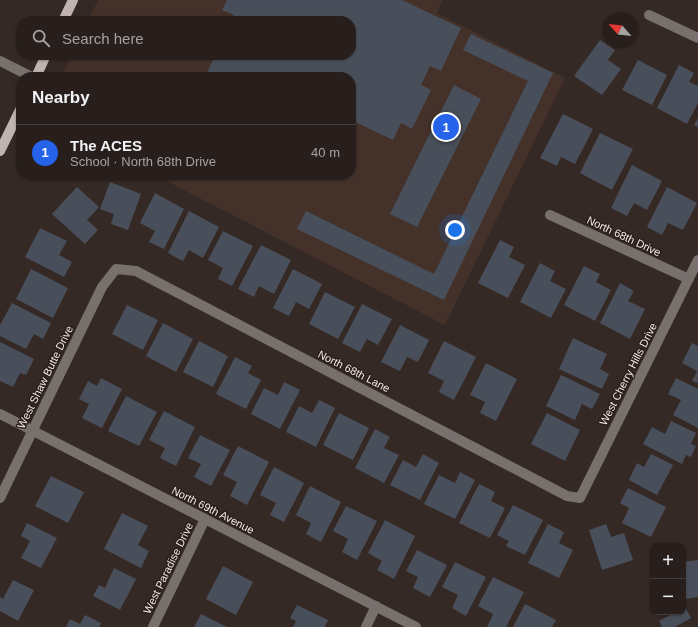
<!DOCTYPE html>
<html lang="en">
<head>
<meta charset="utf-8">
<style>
  :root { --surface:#281f1c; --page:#302725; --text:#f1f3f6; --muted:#a5a2a3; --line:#443d3b; --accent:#2563eb }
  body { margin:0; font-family:Helvetica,sans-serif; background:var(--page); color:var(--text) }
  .controls { position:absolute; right:12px; bottom:12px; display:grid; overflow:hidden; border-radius:8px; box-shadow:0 1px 3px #0004 }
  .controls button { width:36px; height:36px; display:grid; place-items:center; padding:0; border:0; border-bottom:1px solid var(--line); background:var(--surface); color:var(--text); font:20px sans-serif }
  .compass { position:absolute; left:602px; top:12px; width:36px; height:36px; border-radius:50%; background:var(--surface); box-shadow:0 1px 3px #0004; rotate:297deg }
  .you { position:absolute; left:455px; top:230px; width:14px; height:14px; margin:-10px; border:3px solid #fff; border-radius:50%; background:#1a73e8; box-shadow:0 0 0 6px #1a73e833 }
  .badge { display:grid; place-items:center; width:26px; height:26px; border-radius:50%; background:var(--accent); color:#fff; font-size:13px; font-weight:700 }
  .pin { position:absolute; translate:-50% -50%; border:2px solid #fff; box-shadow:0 1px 4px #0006 }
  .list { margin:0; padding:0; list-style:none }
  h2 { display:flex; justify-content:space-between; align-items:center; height:52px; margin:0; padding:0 16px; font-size:17px }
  h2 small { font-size:13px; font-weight:400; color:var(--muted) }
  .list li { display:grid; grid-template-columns:26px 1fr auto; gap:12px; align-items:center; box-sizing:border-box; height:56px; padding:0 16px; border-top:1px solid var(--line) }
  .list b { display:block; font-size:15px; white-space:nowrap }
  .list p { margin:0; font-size:13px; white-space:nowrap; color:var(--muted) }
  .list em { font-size:13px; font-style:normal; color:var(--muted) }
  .icon { flex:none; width:22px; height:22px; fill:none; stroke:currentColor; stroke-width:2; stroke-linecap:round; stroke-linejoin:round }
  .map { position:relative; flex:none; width:698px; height:627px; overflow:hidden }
  .search { position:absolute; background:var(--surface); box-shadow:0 1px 3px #0004; left:16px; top:16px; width:340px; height:44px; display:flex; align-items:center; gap:10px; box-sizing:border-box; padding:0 14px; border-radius:16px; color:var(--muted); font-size:15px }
  .panel { position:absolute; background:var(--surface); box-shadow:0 1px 3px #0004; left:16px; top:72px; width:340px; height:108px; border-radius:16px }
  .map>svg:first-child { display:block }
  .built { fill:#43312a }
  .building { fill:#494f5a }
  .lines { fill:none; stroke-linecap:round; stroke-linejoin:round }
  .minor { stroke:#77706d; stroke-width:10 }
  .major { stroke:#c1b3af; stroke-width:10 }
  .labels { text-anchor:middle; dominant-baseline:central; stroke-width:3; stroke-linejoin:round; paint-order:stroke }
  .street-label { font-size:11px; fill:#f2eae7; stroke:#2b1f1b }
</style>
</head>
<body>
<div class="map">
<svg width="698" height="627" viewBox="0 0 698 627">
  <rect width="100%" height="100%" fill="#352925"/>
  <!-- built -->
  <polygon class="built" points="98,0 443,0 437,13 565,78 445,325 155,175 351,175 351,77 61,77 72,55 351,55 351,21 88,21"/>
  <!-- building -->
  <g class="building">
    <polygon points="227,0 402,0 461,28 441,71 430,66 421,85 431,90 412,129 401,123 393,140 351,120 351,77 205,77 215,55 351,55 351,21 231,21 234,15 222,10"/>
    <polygon points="471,34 553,73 444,300 297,229 306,211 434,274 528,81 463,50"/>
    <polygon points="600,40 615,50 608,60 621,69 602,95 574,76"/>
    <polygon points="638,60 667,75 652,105 622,90"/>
    <polygon points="679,65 694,73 689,82 698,86 698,103 687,124 657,108"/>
    <polygon points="454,85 481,99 417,227 390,214"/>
    <polygon points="563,114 593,129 575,164 561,157 557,166 540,158"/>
    <polygon points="698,118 698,127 694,125"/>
    <polygon points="600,133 633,149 612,190 580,173"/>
    <polygon points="632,165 662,181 647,210 634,203 627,216 611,208"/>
    <polygon points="110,182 141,194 128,230 111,224 114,214 100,209"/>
    <polygon points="77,187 99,207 87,220 98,230 85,244 52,214"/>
    <polygon points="667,187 697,203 683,230 668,223 662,235 647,227"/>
    <polygon points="155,193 184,209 164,249 149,242 155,231 140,223"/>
    <polygon points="189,211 219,227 203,258 189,250 183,261 168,253"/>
    <polygon points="40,228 67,241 59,255 72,262 64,277 25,257"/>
    <polygon points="223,231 253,246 232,286 218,279 223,268 208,260"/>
    <polygon points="500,240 514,247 509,257 525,265 508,298 478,283"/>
    <polygon points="261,245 291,260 274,294 259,286 254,297 238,289"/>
    <polygon points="540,263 555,271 550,281 566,289 551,318 520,302"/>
    <polygon points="584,266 600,274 596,282 611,290 595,321 564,305"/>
    <polygon points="31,269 68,288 53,318 16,299"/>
    <polygon points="293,269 322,284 309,309 296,302 289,316 273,308"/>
    <polygon points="620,283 634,291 628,301 645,309 630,339 600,323"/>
    <polygon points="325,292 355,307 338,339 309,324"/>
    <polygon points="12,303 51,323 43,339 34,334 26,349 0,336 0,325"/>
    <polygon points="362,304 392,319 378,345 367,339 360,352 342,343"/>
    <polygon points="127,305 158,320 143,350 112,334"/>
    <polygon points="163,323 193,339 176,372 146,356"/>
    <polygon points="400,325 429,340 418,362 407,357 400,371 381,362"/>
    <polygon points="573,338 607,354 600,369 609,374 602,389 559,369"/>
    <polygon points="199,341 228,356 213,387 183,372"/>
    <polygon points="444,341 476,357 454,400 439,392 444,381 428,373"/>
    <polygon points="0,342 34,359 26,375 20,373 13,387 0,381"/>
    <polygon points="692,343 698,346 698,383 692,381 697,371 682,363"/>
    <polygon points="235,357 252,366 248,373 261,380 246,409 216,394"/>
    <polygon points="486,363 517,379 496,421 480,413 485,402 470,395"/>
    <polygon points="561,375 600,394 592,409 582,404 575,420 546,406"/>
    <polygon points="101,378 122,389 102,428 82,418 89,404 79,399 88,381 97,386"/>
    <polygon points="676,378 698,389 698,428 673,415 681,400 668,394"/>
    <polygon points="284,382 300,390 280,429 251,414 264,388 278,395"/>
    <polygon points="126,396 157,412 139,446 108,431"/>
    <polygon points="319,400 335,408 316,447 286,432 299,406 312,413"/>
    <polygon points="164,411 195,427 176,466 160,458 165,448 149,440"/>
    <polygon points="339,413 369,428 353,460 323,445"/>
    <polygon points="547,413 580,430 565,461 531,444"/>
    <polygon points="671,421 696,433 691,444 696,446 691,457 686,455 682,464 643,444 652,427 665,434"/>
    <polygon points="375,429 390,437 384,448 399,455 384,483 355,468"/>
    <polygon points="200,435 230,450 211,486 194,477 201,464 188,458"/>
    <polygon points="238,446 269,462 247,505 230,496 237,482 223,475"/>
    <polygon points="423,454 439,463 420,500 390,485 403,460 416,467"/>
    <polygon points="651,454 673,465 657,495 629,480 637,463 644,467"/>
    <polygon points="274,467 304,483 284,522 270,515 276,503 260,495"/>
    <polygon points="460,472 475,480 455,519 424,504 439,475 455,483"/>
    <polygon points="51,476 84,492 68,523 35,506"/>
    <polygon points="479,484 495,492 491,501 505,508 490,538 459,523"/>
    <polygon points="310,486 341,502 321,542 306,534 311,523 296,515"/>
    <polygon points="628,488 666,507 651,537 622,523 629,508 620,503"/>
    <polygon points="513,505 543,520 525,555 506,546 509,541 497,535"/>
    <polygon points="346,506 377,521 357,560 342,552 348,539 333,531"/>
    <polygon points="122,513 148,526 138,545 149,551 141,568 104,549"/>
    <polygon points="385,520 415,536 394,579 377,570 382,561 368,553"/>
    <polygon points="27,523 57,538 41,568 21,558 30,541 21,536"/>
    <polygon points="548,524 564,532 559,543 573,550 559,578 528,563"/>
    <polygon points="606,524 611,537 624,533 633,560 602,570 589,530"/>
    <polygon points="417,550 447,565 430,597 413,588 418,577 406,571"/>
    <polygon points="698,560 698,597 686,599 683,579 683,562"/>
    <polygon points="455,562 486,577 466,616 452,608 458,595 442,587"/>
    <polygon points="223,566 253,582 236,615 206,599"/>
    <polygon points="114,568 136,579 120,610 93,596 99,585 105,588"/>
    <polygon points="493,577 524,592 506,627 487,627 493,614 478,606"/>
    <polygon points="13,580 34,590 18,621 0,611 0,597 3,599"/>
    <polygon points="525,604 556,620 552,627 513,627"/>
    <polygon points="297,605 328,620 325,627 293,627 296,621 290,618"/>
    <polygon points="685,607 691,618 675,627 662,627 659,621 676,612 683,612 683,608"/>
    <polygon points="201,614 227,627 194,627"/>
    <polygon points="85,615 101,623 99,627 66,627 70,619 80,624"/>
  </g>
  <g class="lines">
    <!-- minor -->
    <g class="minor">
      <polyline points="649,15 698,38"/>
      <polyline points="0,61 32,77"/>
      <polyline points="550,215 689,279"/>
      <polyline points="0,414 416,627"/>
      <polyline points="0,498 102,287 116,269 136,271 567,496 580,498 698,260"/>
      <polyline points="153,627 205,519"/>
      <polyline points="366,627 376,606"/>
    </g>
    <!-- major -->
    <g class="major">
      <polyline points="63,21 73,0"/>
      <polyline points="36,77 46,55"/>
      <polyline points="0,151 21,108"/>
    </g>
  </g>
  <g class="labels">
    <!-- street labels -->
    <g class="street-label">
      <text transform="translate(624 236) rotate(25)">North 68th Drive</text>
      <text transform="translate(354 371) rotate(27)">North 68th Lane</text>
      <text transform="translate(628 374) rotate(-63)">West Cherry Hills Drive</text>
      <text transform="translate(45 377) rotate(-64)">West Shaw Butte Drive</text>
      <text transform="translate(213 510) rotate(27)">North 69th Avenue</text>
      <text transform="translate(168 568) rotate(-64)">West Paradise Drive</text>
    </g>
  </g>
</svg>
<div class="controls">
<button>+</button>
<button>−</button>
</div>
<svg class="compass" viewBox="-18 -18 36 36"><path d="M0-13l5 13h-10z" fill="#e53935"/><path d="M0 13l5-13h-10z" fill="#a5a2a3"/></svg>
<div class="you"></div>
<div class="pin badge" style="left:446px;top:127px">1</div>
<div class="search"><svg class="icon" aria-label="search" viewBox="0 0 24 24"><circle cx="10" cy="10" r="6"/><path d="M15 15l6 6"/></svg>Search here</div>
<section class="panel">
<h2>Nearby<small></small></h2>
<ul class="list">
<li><span class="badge">1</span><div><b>The ACES</b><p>School · North 68th Drive</p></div><em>40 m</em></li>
</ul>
</section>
</div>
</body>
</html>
